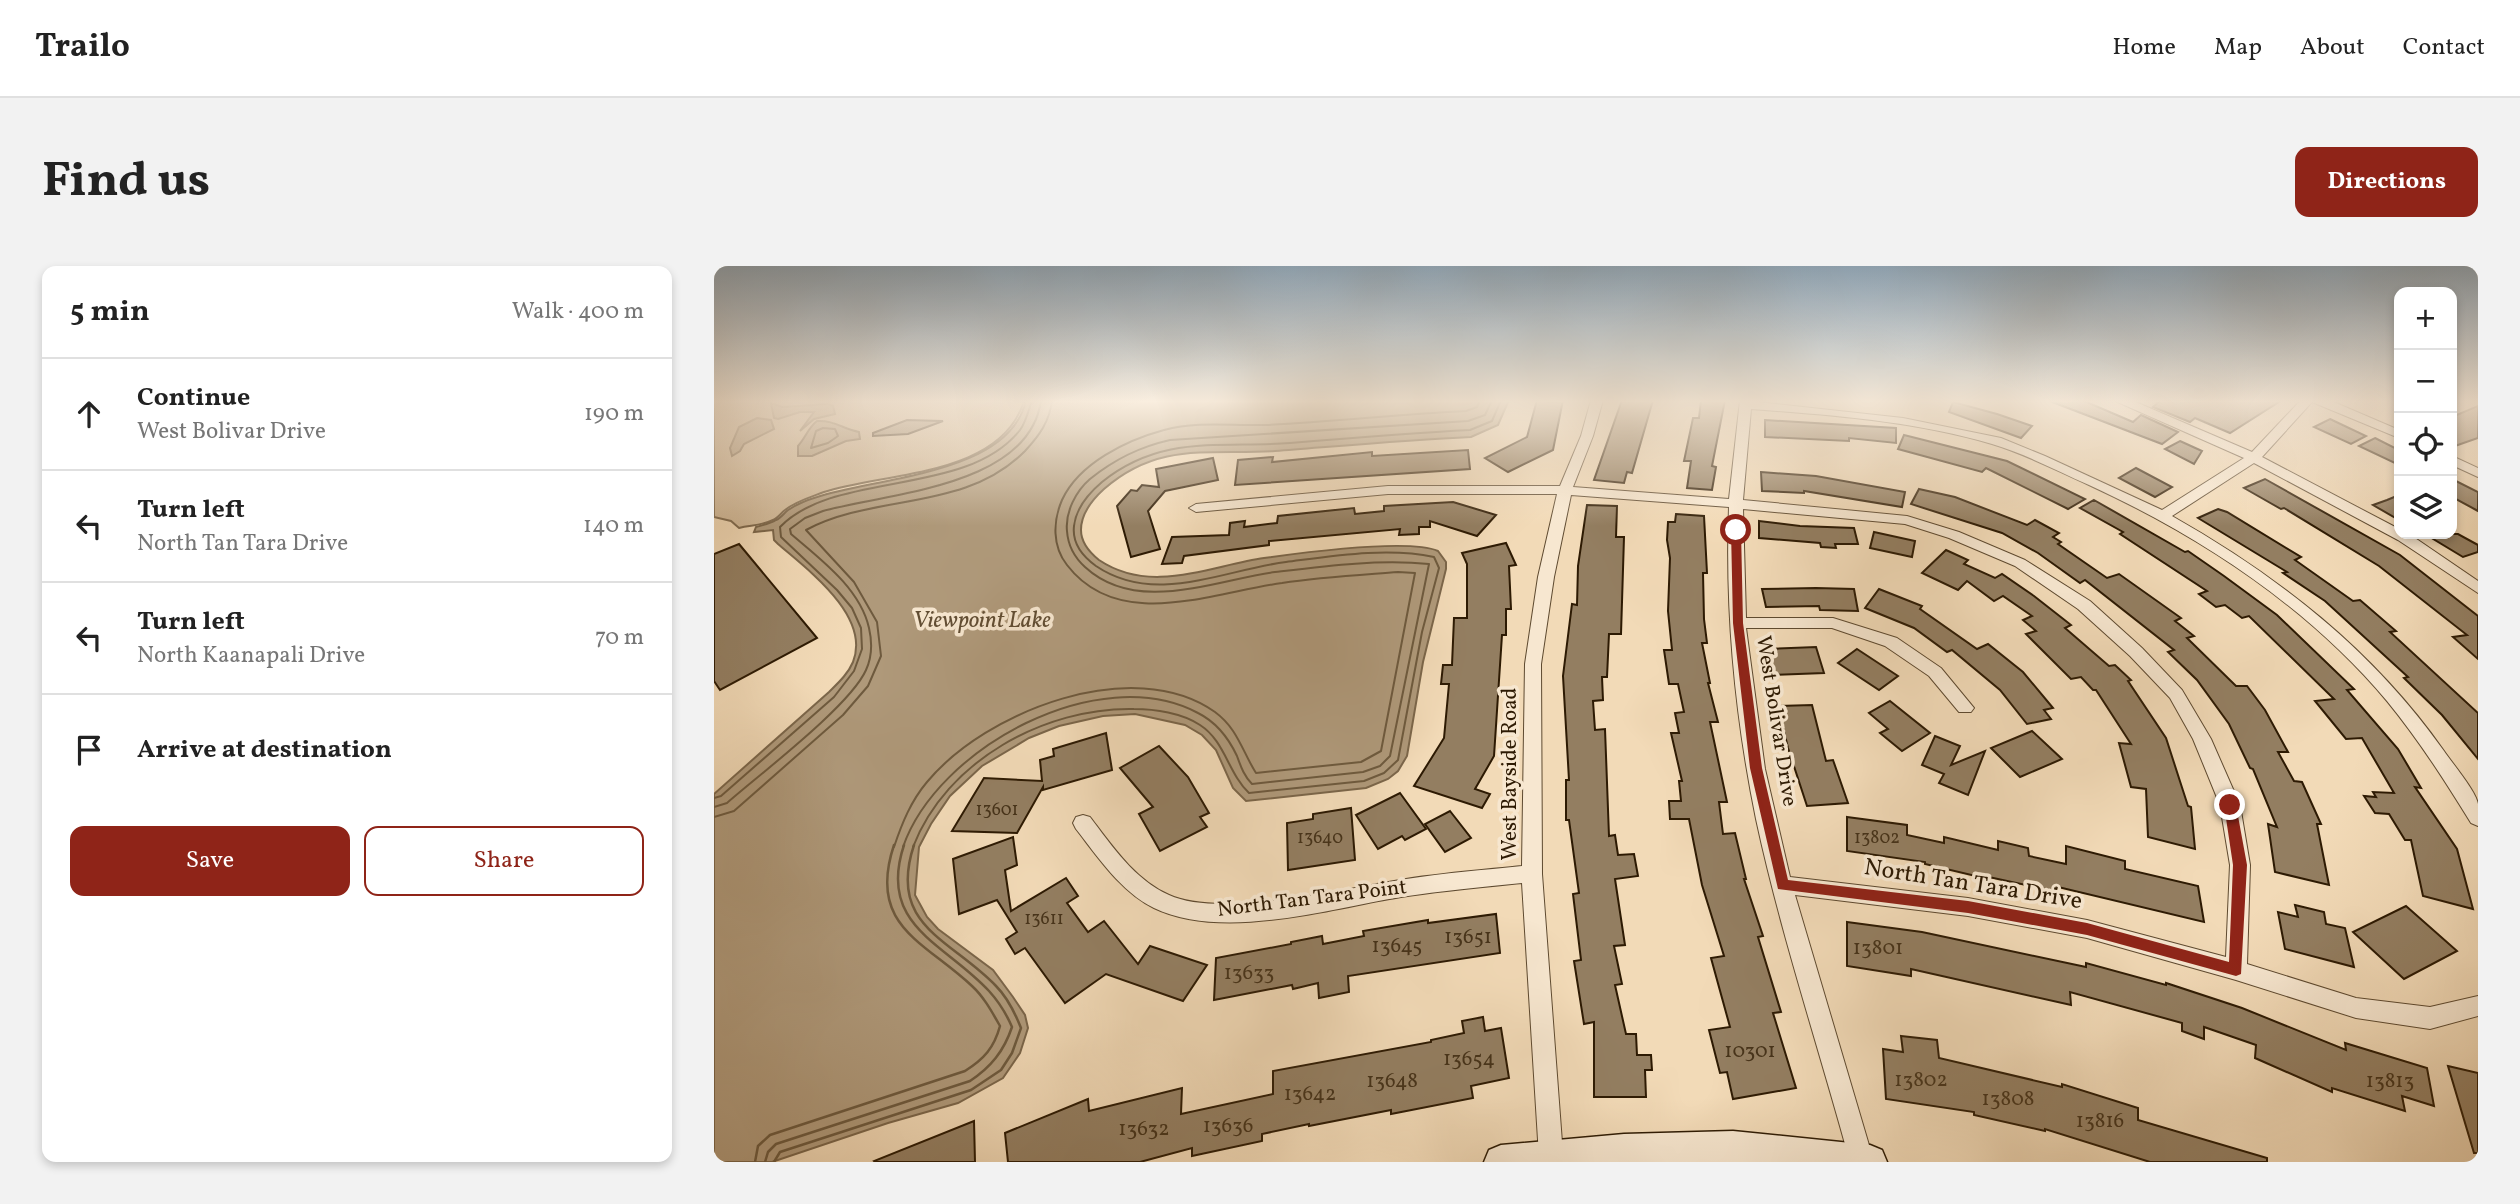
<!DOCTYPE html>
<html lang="en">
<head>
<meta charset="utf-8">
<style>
  :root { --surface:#fff; --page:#f2f2f2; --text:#222; --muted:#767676; --line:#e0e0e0; --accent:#8f2418 }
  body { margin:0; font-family:Vollkorn,serif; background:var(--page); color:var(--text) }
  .controls { position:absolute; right:21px; top:21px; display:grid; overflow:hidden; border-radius:14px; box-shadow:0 4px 10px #0003 }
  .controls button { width:63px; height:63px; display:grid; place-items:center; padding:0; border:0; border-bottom:2px solid var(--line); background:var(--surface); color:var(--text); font:35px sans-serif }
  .stop { position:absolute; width:21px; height:21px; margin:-16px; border:5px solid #8f2418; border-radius:50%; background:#fff }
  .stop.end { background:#8f2418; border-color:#fff; box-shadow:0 2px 7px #0008 }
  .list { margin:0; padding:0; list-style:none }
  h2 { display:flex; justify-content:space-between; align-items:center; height:91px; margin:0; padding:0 28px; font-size:30px }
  h2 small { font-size:23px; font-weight:400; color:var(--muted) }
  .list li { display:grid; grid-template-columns:46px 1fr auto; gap:21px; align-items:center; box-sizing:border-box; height:112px; padding:0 28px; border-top:2px solid var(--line) }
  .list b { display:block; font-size:26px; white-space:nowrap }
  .list p { margin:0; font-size:23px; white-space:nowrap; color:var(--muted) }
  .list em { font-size:23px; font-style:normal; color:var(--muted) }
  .actions { display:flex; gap:14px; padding:21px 28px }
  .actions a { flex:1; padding:16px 0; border:2px solid var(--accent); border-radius:14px; text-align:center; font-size:24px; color:var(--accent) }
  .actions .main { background:var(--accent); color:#fff }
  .icon { flex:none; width:38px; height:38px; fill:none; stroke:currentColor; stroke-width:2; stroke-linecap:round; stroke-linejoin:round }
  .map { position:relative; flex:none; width:1764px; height:896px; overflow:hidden; border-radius:14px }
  header { display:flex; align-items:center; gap:42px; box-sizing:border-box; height:98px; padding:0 35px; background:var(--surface); border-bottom:2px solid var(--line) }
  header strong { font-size:33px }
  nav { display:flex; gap:38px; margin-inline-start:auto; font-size:24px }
  .intro { display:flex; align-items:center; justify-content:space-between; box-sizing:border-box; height:168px; padding:0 42px }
  h1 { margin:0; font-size:49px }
  .button { padding:18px 32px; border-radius:14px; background:var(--accent); color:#fff; font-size:24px; font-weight:700 }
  main { display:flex; gap:42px; padding:0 42px }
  aside { flex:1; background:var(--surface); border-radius:14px; box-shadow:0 4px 10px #0003 }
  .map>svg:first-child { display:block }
  .green { fill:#d1b998; stroke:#7f6a4e; stroke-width:2 }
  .water { fill:#af997a; stroke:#7b664a; stroke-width:2 }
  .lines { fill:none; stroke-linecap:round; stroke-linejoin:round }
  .shore-far1 { stroke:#6e5a3e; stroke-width:2 }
  .shore { stroke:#6e5a3e; stroke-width:2.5 }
  .building { fill:#937e61; stroke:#2d1a03; stroke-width:2 }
  .street-casing { stroke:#5e4a30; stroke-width:2 }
  .secondary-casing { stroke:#2d1a03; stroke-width:3 }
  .street { fill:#f7e7d0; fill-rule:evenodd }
  .secondary { fill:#f7e7d0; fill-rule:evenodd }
  .route { fill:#8f2418 }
  .labels { text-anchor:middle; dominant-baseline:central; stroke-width:7; stroke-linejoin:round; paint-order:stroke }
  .number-label { font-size:18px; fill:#46331a }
  .street-label { font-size:21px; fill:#2d1a03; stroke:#f7e7d0 }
  .near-number-label { font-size:21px; fill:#46331a }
  .water-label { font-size:23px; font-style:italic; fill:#614d33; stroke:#f7e7d0 }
  .near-street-label { font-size:24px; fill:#2d1a03; stroke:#f7e7d0 }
</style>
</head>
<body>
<header>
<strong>Trailo</strong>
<nav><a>Home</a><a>Map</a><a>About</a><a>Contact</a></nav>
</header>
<div class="intro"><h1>Find us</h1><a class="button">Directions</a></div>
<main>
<aside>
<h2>5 min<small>Walk · 400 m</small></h2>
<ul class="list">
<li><svg class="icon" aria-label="ahead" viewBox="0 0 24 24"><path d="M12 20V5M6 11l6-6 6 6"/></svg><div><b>Continue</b><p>West Bolivar Drive</p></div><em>190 m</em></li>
<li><svg class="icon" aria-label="left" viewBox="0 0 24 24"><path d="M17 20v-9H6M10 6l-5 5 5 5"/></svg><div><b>Turn left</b><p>North Tan Tara Drive</p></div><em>140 m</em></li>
<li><svg class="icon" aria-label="left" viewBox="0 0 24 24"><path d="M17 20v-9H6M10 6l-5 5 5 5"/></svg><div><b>Turn left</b><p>North Kaanapali Drive</p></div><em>70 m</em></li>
<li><svg class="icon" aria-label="arrive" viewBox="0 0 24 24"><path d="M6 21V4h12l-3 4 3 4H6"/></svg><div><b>Arrive at destination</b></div></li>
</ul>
<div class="actions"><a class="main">Save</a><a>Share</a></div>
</aside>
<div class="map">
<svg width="1764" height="896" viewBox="0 0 1764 896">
  <rect width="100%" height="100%" fill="#f2dab7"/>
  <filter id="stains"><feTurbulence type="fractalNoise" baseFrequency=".00286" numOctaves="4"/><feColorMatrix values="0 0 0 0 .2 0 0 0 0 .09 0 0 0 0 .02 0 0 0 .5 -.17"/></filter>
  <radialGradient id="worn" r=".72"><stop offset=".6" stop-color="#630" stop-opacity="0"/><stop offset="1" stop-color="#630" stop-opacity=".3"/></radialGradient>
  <!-- green -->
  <path class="green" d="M0 134H310V135C287 211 171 206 110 226 97 231 82 235 71 244 67 247 64 252 59 254 47 260 37 259 25 262L17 255 0 251Z"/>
  <!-- water -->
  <g class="water">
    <path d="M312 134H795L784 159 757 171C692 174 626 180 561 185 496 189 445 175 390 223 379 233 367 248 367 264 367 277 375 286 385 294 437 329 495 300 550 292 586 287 694 272 724 285L732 296V303L709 396 693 490 684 505 674 513 652 522 532 535 519 522 502 484 488 469 471 459 421 448 389 450 345 460 315 472 268 500 236 530 217 558 205 581 201 629 213 651 224 663 279 704 299 731 311 749 314 762 306 787 289 812 244 837 174 857 58 896H0V528L115 426C124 417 134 408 139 396 157 350 94 304 64 278L60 274 59 264 40 266 42 261C48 259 56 258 62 254 67 252 70 247 74 244 83 238 93 234 103 231 161 211 296 209 312 134Z"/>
    <polygon points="57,137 68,141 115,138 119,140 121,148 100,153 86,165 100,146 86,146 64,153 60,152"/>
    <polygon points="43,152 57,154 60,163 30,178 26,185 18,190 16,182 25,161"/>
    <path d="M103 155C120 154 129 163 145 166L146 173 132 175 98 190H84V180C92 171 94 162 103 155Z"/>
  </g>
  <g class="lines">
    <!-- shore-far1 -->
    <g class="shore-far1">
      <polygon points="109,162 121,163 124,170 114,177 97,182 102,165"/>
      <path d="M0 532 7 530 120 431 140 405 148 383 147 362 138 342 123 324 67 271 66 261C121 204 252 232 306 164 312 156 315 143 318 134"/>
      <path d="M0 541 13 537C46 508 136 440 152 404 158 391 158 375 155 362 146 322 106 293 77 268L76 263 91 252 109 245C173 227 316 221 327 134"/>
      <path d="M0 551 20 545 129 449 154 420 167 390 163 356 140 316 92 264C161 227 251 246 311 185 325 170 336 155 338 134"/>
      <path d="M180 581C188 557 197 535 213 516 272 445 419 388 501 446 524 463 528 485 542 507L647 496 667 485 701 307 684 306C645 309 606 311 568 317 500 326 405 367 353 299 338 280 339 255 348 234 365 197 413 174 450 164 484 155 517 160 551 159 618 156 685 148 752 145L763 141 766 134"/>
      <path d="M189 581C223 482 385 394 484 447 502 456 515 473 523 490 527 501 530 510 538 518L649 506 666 500 676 490 715 298C665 293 611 300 561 306 501 314 423 349 371 301 360 291 354 280 353 265 351 246 362 225 376 213 401 193 425 181 456 174L754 155 771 149 778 134"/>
      <path d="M199 581C232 495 331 441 420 443 441 443 468 447 486 459 511 475 514 507 535 527L650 515 670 507 684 494 708 366 725 302 720 291C673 281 619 290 572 296 509 304 441 340 382 300 368 290 358 277 360 260 362 242 375 227 388 216 448 168 506 182 576 177 636 172 696 167 756 164L778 155 787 134"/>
    </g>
    <!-- shore -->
    <g class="shore">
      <path d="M41 896 44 880 56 869 251 805C270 793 280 782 286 760 278 746 270 731 258 720 210 675 153 660 180 579"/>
      <path d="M51 896 54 886 62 878 256 815C277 801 290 785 298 761 292 747 285 736 275 725 231 677 163 660 190 579"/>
      <path d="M60 896 66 886 257 824 287 804 298 787 307 762C301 747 294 732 282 720 237 673 173 660 200 579"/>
    </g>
  </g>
  <!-- building -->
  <g class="building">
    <polygon points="823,134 849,134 839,184 794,206 771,192 813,171"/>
    <polygon points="908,134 939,134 918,207 913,206 910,217 880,214"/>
    <polygon points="987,134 1011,134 998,200 1002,201 998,224 973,222 977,195 970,195 979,152 985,152"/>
    <polygon points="1333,134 1368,134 1419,156 1427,149 1464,166 1448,178"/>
    <polygon points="1447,134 1568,134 1516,167 1481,152 1476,156 1439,141"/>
    <polygon points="1239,136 1283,148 1318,160 1307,172 1235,146"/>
    <polygon points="1764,140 1764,172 1738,181 1738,151"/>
    <polygon points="1616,153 1652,170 1637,178 1600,161"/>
    <polygon points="193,154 229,155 194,168 159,170 159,167"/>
    <polygon points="1051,154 1182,162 1182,177 1135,172 1135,175 1051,171"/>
    <polygon points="1190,169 1293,195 1371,233 1354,243 1272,202 1268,206 1184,183"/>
    <polygon points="1661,172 1685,184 1685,199 1645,180"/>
    <polygon points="1466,175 1488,185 1480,198 1451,183"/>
    <polygon points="754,184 756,203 521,219 524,194 559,191 558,196 658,186 658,190"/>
    <polygon points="499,192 504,214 451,225 434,245 446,283 417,291 403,240 417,224 423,225 428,219 445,221 442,203"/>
    <polygon points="1422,202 1458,221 1441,231 1405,212"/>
    <polygon points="1047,206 1102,210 1191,226 1188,241 1090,225 1090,227 1048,225"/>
    <polygon points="1551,213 1686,289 1764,350 1764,393 1739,371 1753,369 1665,300 1570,242 1567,243 1530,222"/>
    <polygon points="1738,213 1764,226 1764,245 1738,231"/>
    <polygon points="1205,223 1241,231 1313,259 1321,254 1345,267 1339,271 1347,276 1344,278 1393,312 1405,308 1467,352 1461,355 1480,370 1473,372 1522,420 1533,420 1551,444 1574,486 1564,486 1580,515 1588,516 1607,558 1603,558 1615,619 1561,606 1554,558 1563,561 1539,503 1536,502 1515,458 1483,414 1454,386 1460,384 1371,314 1366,317 1324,287 1288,267 1197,238"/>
    <polygon points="1685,229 1685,254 1659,239 1673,234"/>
    <polygon points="1380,234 1471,286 1474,285 1510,310 1563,349 1640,423 1633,424 1684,483 1707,522 1701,521 1743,583 1759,643 1709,630 1697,574 1691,574 1675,548 1661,547 1650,530 1662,531 1659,526 1680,527 1648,472 1632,473 1601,435 1620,433 1535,350 1528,352 1511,339 1502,341 1485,328 1493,325 1406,268 1409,266 1366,242"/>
    <polygon points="739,236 782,249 763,270 716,255 716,261 705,261 705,268 685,269 686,263 555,275 555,279 470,290 468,297 448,298 458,271 515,269 516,257 531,255 530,261 563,257 564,250 640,242 641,248 670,245 670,240"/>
    <polygon points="873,239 903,240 902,271 910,271 907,368 895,368 893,411 888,411 889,434 879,435 881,464 891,463 895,570 901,569 904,589 920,588 924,610 901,613 911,679 900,680 908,718 901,719 912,768 922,768 923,789 937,789 938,804 931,804 932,831 880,831 880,756 870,758 860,695 867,694 859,628 865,627 855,554 852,554 852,514 855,514 849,410 858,338 863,339 864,300"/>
    <polygon points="1504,243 1513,246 1587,291 1581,294 1639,335 1646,334 1682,365 1676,366 1764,447 1764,493 1728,449 1690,412 1694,411 1611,335 1569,307 1573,306 1484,252"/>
    <polygon points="962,248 990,250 993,307 989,307 990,353 993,377 988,377 996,417 994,417 1004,456 996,456 1013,536 1005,536 1009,568 1021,567 1032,613 1030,613 1049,670 1044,671 1067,746 1059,747 1082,822 1019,833 1013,806 1006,807 995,764 1016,761 997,692 1010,690 988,619 975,553 956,553 955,535 967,535 965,515 968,515 957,467 965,467 961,447 970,446 964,418 955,418 950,384 958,384 954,345 956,292 953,274 954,256 961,256"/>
    <polygon points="1045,255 1086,260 1140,262 1144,278 1121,278 1122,282 1107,281 1106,277 1045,272"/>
    <polygon points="1160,266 1201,275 1198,291 1156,282"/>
    <polygon points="1711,268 1744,268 1764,279 1764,286 1749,291"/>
    <polygon points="792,277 802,299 795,300 797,343 792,343 792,369 788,369 780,490 761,523 776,528 768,542 700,520 730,472 735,418 727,418 729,399 738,399 740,352 753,352 753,298 748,287"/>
    <polygon points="25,278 103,372 6,424 0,415 0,288"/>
    <polygon points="1232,284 1254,294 1250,298 1281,312 1288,308 1320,330 1357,359 1351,362 1395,400 1401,399 1417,414 1414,415 1452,472 1474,540 1477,541 1481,583 1434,571 1432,523 1417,521 1405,477 1417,478 1382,424 1379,424 1367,411 1357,413 1312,368 1322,365 1309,354 1318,350 1289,330 1280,335 1253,315 1244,324 1208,307"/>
    <polygon points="1102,322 1140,323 1144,345 1106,344 1105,340 1052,341 1048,323"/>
    <polygon points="1165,323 1208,340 1206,343 1263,383 1274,378 1309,406 1339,442 1330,444 1337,453 1313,458 1286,424 1238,384 1233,386 1200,362 1151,342"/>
    <polygon points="1102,381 1110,407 1060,409 1053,383"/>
    <polygon points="1143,383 1184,410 1165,424 1124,397"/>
    <polygon points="1176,435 1216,467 1188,485 1166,467 1174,463 1155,447"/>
    <polygon points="1098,439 1112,495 1119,494 1134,537 1093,540 1074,482 1064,440"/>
    <polygon points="1318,465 1348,493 1306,511 1277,482"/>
    <polygon points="392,467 398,504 329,524 329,521 303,567 238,565 270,512 328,515 326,494 340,490 339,483"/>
    <polygon points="1221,470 1246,480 1237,499 1271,485 1254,529 1225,517 1230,508 1208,499"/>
    <polygon points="445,480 474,511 495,547 486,551 493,561 446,585 425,548 439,541 406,502"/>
    <polygon points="686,527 712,563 691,574 688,570 664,583 642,549"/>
    <polygon points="637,542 641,594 574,604 573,557 599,553 599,548"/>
    <polygon points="736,545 757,572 731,586 711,558"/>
    <polygon points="1133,551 1193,559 1193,569 1230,577 1230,571 1284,584 1284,575 1314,582 1315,590 1352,598 1352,580 1411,595 1411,603 1484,620 1490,656 1340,620 1340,625 1270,610 1270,612 1211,598 1211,596 1133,585"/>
    <polygon points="299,571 303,599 291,604 297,645 352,612 364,630 353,637 374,666 390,655 424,698 436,680 493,699 469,735 392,708 351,737 311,682 301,688 292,673 303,666 283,634 245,648 239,593"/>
    <polygon points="1581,639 1610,646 1612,658 1631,662 1640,701 1571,683 1564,646 1584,651"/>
    <polygon points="1692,640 1743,685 1690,713 1639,666"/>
    <polygon points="782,648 786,687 634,710 635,726 605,732 604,717 579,723 578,719 500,734 502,692 577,678 577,676 608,670 609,678 650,670 649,665 714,654 714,657"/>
    <polygon points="1133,656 1208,666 1372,701 1372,697 1452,719 1452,717 1528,742 1632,784 1631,777 1713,802 1720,840 1688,830 1691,845 1618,822 1618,826 1541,792 1542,779 1490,761 1490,773 1468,765 1468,757 1356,726 1357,739 1197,703 1197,710 1133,700"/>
    <polygon points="769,751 771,765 787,762 795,812 757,820 759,832 677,848 677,844 595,860 595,858 548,868 548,875 478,890 478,882 426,896 294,896 291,867 374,833 375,845 468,822 467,848 559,828 559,805 717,776 717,774 750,767 748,755"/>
    <polygon points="1187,770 1223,774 1225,792 1348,821 1348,818 1424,842 1424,854 1553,892 1553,896 1436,896 1331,863 1331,865 1260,849 1260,846 1172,833 1169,783 1189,786"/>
    <polygon points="1734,800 1764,807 1764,887 1760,887"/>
    <polygon points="260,855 261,896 161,896 160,895"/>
  </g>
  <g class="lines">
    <!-- street casing -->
    <g class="street-casing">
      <g id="street">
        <path d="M877 134H889L879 170 859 221 1015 233 1026 134 1189 152 1287 172 1331 190 1448 244 1530 192 1399 134H1417L1538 186 1587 134H1615L1685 164V172L1598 136 1548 191 1685 263V268H1694L1704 274 1764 315V327L1684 274 1540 197 1458 250C1564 310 1659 384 1730 485 1738 497 1762 525 1764 538 1764 545 1764 553 1764 560L1757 557C1731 515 1705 474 1673 435 1594 341 1486 270 1375 219 1343 205 1312 188 1278 178 1200 155 1117 149 1037 143L1029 234 1193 250 1245 266 1311 294 1376 335 1428 382 1468 424 1497 473 1526 539 1536 599 1533 698 1642 732 1716 741 1764 730V750L1716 763 1642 752 1522 714 1373 672 1254 650 1081 629 1160 896H1136C1105 782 1067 669 1042 553 1021 450 1011 346 1015 241L857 229 840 311 827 398 828 608 849 890 847 896H827L825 890 808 617C768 621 727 625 687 631 614 643 509 675 440 642 407 626 384 591 362 563L359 557 362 551 369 549 376 551C398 580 421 614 455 629 506 653 634 622 692 613 730 607 769 604 808 600L811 398 824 311 843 228H674L482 246 475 242 482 238 674 220H846L867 170ZM1029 243 1191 258 1235 272 1301 300 1364 343 1416 390 1456 432 1479 473 1506 539 1516 599 1512 691 1373 654 1254 632 1076 611 1051 503 1032 362H1118L1171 380 1215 410 1245 446H1257L1260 442 1227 402 1183 372 1119 352H1032Z"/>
        <polygon points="1738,190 1764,202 1764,211 1738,199"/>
      </g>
    </g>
    <!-- secondary casing -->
    <g class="secondary-casing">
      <polygon id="secondary" points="1019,865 1156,879 1168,884 1173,896 770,896 775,884 787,879 910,868"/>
    </g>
    <!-- street -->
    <use href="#street" class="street"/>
    <!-- secondary -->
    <use href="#secondary" class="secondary"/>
  </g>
  <!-- sky -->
  <linearGradient id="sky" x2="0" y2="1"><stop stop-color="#91a9bc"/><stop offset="0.52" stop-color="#f9eedf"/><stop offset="1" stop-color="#f9eedf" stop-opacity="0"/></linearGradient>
  <rect width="1764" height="260" fill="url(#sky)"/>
  <!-- route -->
  <polygon class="route" points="1022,261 1027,264 1029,357 1048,502 1074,614 1254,635 1373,657 1515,696 1519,599 1510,539 1516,534 1522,539 1533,599 1527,708 1522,710 1373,669 1254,647 1064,623 1036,502 1019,357 1017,264"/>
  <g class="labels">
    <!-- number labels -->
    <g class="number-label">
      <text x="283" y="544">13601</text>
      <text x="606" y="572">13640</text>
      <text x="1163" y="572">13802</text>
      <text x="330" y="653">13611</text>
    </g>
    <!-- street labels -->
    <g class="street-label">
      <text transform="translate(1062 455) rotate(81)">West Bolivar Drive</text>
      <text transform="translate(796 508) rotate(-90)">West Bayside Road</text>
      <text transform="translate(598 633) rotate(-7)">North Tan Tara Point</text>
    </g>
    <!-- near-number labels -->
    <g class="near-number-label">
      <text x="754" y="671">13651</text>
      <text x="683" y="680">13645</text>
      <text x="1164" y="682">13801</text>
      <text x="535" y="707">13633</text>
      <text x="1036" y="785">10301</text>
      <text x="755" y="793">13654</text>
      <text x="1207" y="814">13802</text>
      <text x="678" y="815">13648</text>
      <text x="1676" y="815">13813</text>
      <text x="596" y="828">13642</text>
      <text x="1294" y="833">13808</text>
      <text x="1386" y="855">13816</text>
      <text x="514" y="860">13636</text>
      <text x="430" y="863">13632</text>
    </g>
    <!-- water labels -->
    <g class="water-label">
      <text x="268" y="355">Viewpoint Lake</text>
    </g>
    <!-- near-street labels -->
    <g class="near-street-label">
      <text transform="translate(1259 619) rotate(9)">North Tan Tara Drive</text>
    </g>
  </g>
  <rect width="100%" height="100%" filter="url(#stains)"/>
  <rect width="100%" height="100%" fill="url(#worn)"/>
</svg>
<div class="controls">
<button>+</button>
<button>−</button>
<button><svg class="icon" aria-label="locate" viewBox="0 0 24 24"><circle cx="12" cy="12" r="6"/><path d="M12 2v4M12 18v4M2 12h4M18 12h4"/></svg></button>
<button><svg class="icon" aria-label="layers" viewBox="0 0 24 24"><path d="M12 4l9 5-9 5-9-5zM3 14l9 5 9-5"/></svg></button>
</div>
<div class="stop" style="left:1022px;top:264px"></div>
<div class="stop end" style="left:1516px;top:539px"></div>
</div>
</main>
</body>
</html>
